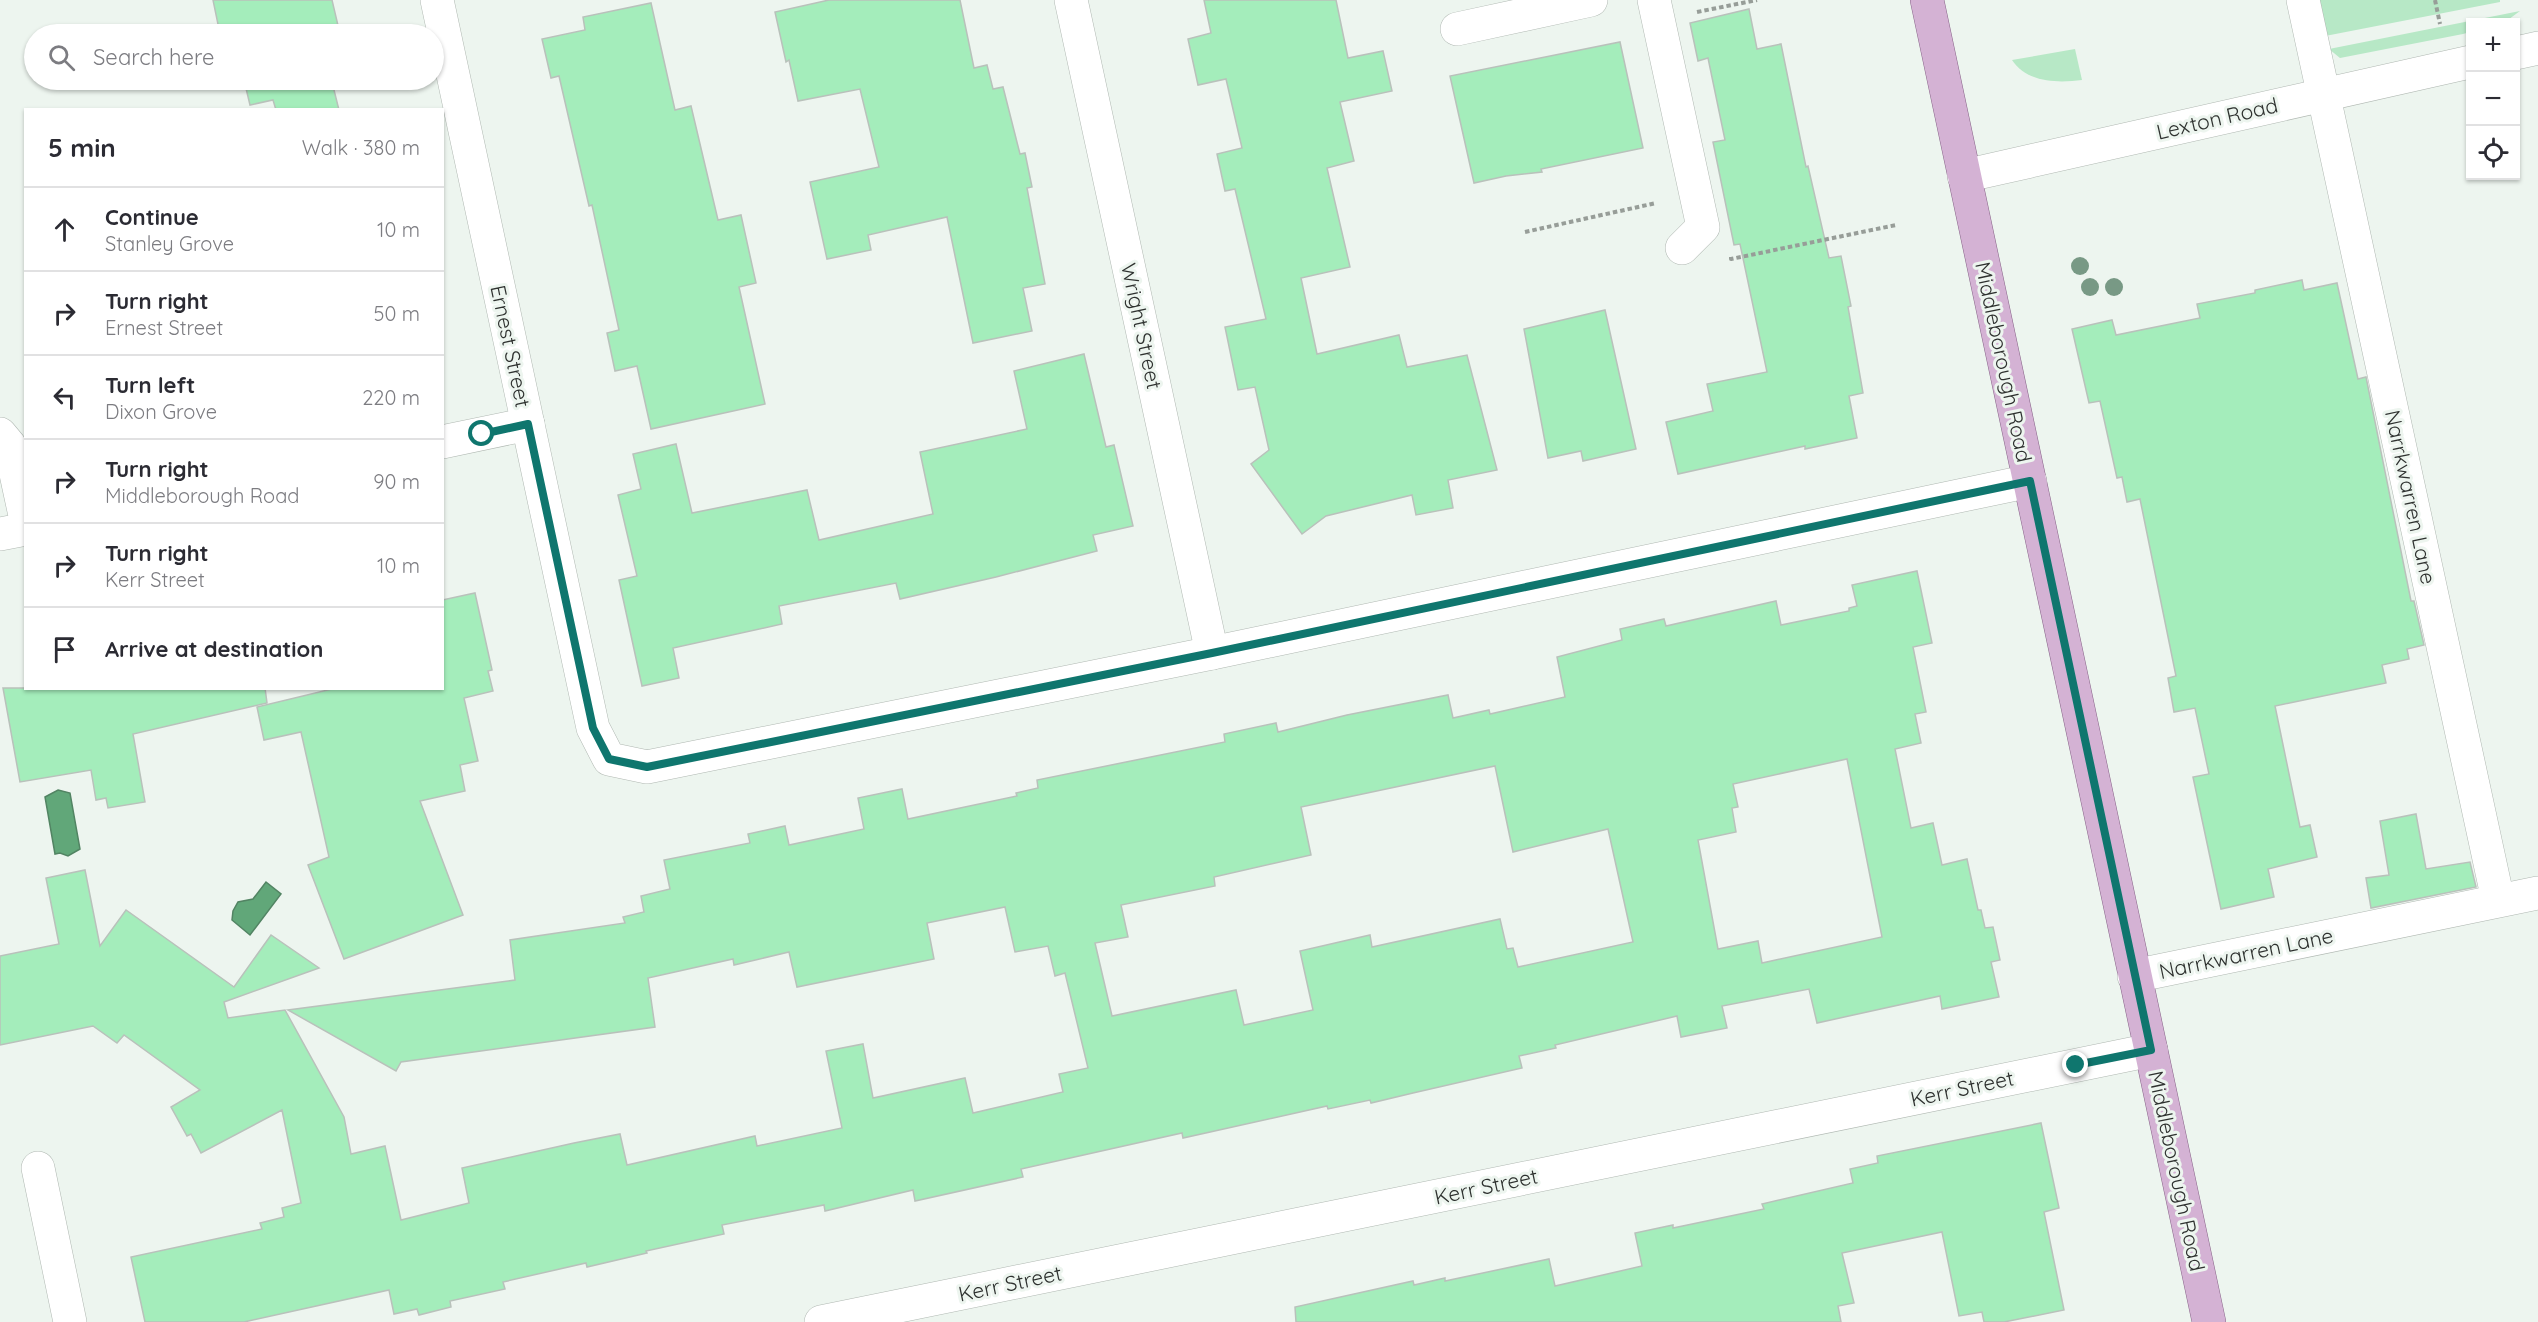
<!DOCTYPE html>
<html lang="en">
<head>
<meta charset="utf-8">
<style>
  :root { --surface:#fff; --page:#f2f2f3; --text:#2b2b33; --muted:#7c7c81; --line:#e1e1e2 }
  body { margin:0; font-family:Quicksand,sans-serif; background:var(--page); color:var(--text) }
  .controls { position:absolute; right:18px; top:18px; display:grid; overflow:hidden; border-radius:0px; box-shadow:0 2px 4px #0004 }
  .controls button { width:54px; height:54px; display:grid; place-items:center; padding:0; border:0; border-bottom:2px solid var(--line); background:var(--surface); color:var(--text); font:30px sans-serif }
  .stop { position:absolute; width:18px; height:18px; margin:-14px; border:4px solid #0f766e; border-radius:50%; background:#fff }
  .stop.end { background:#0f766e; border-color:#fff; box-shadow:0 2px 6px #0008 }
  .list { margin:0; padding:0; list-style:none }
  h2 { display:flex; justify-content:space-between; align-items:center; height:78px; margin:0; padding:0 24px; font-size:26px }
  h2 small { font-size:20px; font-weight:400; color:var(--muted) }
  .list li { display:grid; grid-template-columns:39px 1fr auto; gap:18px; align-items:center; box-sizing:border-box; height:84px; padding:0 24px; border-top:2px solid var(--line) }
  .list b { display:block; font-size:22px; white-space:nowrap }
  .list p { margin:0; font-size:20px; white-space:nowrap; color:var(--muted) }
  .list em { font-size:20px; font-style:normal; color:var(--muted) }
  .icon { flex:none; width:33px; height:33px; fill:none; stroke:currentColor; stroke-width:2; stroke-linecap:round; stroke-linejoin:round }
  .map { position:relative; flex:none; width:2538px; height:1322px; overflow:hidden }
  .search { position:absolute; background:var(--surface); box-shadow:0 2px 4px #0004; left:24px; top:24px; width:420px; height:66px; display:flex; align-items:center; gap:15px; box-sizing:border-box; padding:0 21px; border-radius:33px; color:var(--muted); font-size:22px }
  .panel { position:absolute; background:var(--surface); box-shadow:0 2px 4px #0004; left:24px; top:108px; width:420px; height:582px; border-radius:0px }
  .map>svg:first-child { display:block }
  .green { fill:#b7e8c6 }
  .water { fill:#61a779; stroke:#528463; stroke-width:1.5 }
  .building { fill:#a4edbb; stroke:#b9c1bb; stroke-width:1.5; fill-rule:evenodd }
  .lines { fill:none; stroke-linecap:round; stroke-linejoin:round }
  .minor-casing { stroke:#b0b8b2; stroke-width:34 }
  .major-casing { stroke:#876488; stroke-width:34 }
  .path { stroke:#979d98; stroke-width:4; stroke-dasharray:4.5 3; stroke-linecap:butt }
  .minor { stroke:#fff; stroke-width:33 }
  .major { stroke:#d4b2d4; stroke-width:33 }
  .tree { fill:#789985 }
  .route { stroke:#0f766e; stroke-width:8 }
  .labels { text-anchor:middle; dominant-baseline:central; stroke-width:6; stroke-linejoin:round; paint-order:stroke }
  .street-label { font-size:21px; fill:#2e312f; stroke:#edf5ef }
</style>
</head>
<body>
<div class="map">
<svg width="2538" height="1322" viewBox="0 0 2538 1322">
  <rect width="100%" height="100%" fill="#edf5ef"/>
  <!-- green -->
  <g class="green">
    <polygon points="2317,0 2500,0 2500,2 2320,37"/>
    <polygon points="2520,11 2505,22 2470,22 2470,32 2463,34 2340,58 2329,49"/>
    <path d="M2075 49 2082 80C2058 83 2027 83 2012 60Z"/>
  </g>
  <!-- water -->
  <g class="water">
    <polygon points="58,790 70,793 80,849 68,856 60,853 55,854 45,797"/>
    <polygon points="266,882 281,894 250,935 232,920 233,911 238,902 253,899"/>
  </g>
  <!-- building -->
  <g class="building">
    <polygon points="213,0 332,0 340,34 220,34"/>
    <polygon points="829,0 960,0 974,68 987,65 993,89 1003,87 1020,154 1025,153 1032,187 1027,188 1045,284 1023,288 1032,331 973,343 947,217 868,235 871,250 827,259 810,182 879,167 860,89 798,101 789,60 786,62 775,12"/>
    <polygon points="1204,0 1336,0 1348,58 1383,51 1392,91 1340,102 1354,161 1327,168 1350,267 1301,278 1317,354 1399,335 1407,367 1467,355 1497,470 1448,480 1453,508 1416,515 1412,495 1326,516 1302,534 1251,464 1269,450 1255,387 1238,390 1225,327 1266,319 1235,189 1225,191 1217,154 1242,148 1226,79 1198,85 1188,39 1211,33"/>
    <polygon points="651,3 675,110 691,106 718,220 741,215 756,283 739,287 765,404 651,429 637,366 615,371 607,333 619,330 592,205 589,206 559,76 551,78 542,39 585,30 583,17"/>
    <polygon points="1749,9 1757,49 1781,44 1806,167 1808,166 1829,258 1841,256 1851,306 1848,307 1863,393 1849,396 1857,438 1805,449 1805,446 1678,474 1666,422 1713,411 1707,384 1767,372 1740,244 1734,245 1713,142 1725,140 1708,58 1698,61 1690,23"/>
    <polygon points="1620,42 1643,148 1541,169 1542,172 1506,176 1474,183 1450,76"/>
    <polygon points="244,80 341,80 332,82 339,110 276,110 273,100 250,105"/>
    <polygon points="2302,280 2304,290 2337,283 2358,379 2366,377 2411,601 2414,601 2424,645 2407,649 2409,659 2382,665 2386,683 2275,706 2300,827 2310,825 2317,857 2268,869 2274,897 2221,909 2193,777 2209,774 2195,708 2174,712 2168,678 2176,676 2140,499 2127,502 2122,477 2117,478 2100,401 2089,403 2072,329 2112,320 2116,335 2200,318 2197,304 2255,293 2255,290"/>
    <polygon points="1605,310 1636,449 1583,461 1581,451 1548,458 1524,329"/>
    <polygon points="1084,354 1106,447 1114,445 1133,526 1093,535 1097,551 996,577 900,599 896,583 779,606 782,624 673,648 679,678 642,686 619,580 637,576 618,495 641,489 633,454 676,444 692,513 807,490 819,540 933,514 920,452 1027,429 1014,371"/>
    <path d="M1917 571 1932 643 1913 647 1926 712 1915 714 1921 743 1895 749 1911 828 1933 823 1942 865 1967 859 1978 910H1981L1985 928 1993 927 2000 960 1991 962 1999 997 1942 1009 1940 996 1817 1023 1809 989 1722 1006 1727 1028 1681 1037 1677 1016 1555 1045 1556 1048 1519 1056 1522 1068 1413 1093 1371 1103 1370 1100 1328 1109 1327 1106 1183 1138 1182 1133 1021 1169 1023 1177 915 1201 913 1190 825 1211 824 1205 722 1225 724 1234 646 1251 647 1253 587 1267 586 1263 503 1282 505 1289 450 1301 451 1307 419 1315 417 1309 394 1314 389 1290 244 1322H145L131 1257 262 1229 260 1223 284 1217 282 1208 301 1203 282 1110 201 1153 191 1134 187 1136 171 1107 200 1090 124 1035 117 1043 93 1026 0 1045V956L59 944 46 878 85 870 100 946 126 910 234 987 271 935 319 968 224 1002 228 1018 285 1010 344 1117 351 1154 385 1146 401 1220 469 1203 462 1168 574 1143 620 1134 627 1165 755 1136 757 1146 842 1128 826 1051 863 1044 873 1098 965 1078 973 1113 1063 1092 1059 1074 1088 1068 1065 973 1055 976 1048 946 1015 952 1005 907 927 923 934 959 797 987 789 952 734 965 733 959 648 978 655 1027 401 1062 396 1071 288 1010 515 980 510 940 625 923 623 917 644 912 641 896 670 889 664 860 750 843 748 834 785 826 789 845 864 829 858 798 902 789 908 819 1017 796 1016 793 1038 788 1037 780 1225 742 1224 734 1276 723 1278 732 1347 715 1448 695 1453 718 1489 710 1490 714 1565 697 1557 657 1622 640 1620 629 1664 619 1666 626 1776 601 1781 625 1849 611V608L1857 606 1852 585ZM1847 759 1882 937 1762 963 1758 941 1718 949 1698 840 1736 832 1732 808 1738 807 1733 784ZM1495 766 1513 852 1608 829 1633 942 1518 967 1513 948 1507 949 1500 919 1372 947 1370 935 1300 951 1313 1010 1244 1025 1236 990 1112 1016 1095 943 1128 937 1121 905 1215 886 1214 877 1311 855 1301 807Z"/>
    <polygon points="475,593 492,670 488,671 493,691 464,698 478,761 460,765 465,791 420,801 463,915 344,959 308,865 329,857 301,732 264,740 257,707 336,688 442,688 442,600"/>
    <polygon points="3,688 265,688 267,703 133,734 145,802 108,808 106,798 96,800 91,770 20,782"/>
    <polygon points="2416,814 2426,869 2470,862 2476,887 2371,908 2366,878 2389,875 2380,821"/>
    <polygon points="2041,1123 2059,1208 2044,1212 2064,1310 2004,1322 1984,1322 1982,1312 1959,1316 1942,1232 1842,1253 1854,1303 1838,1306 1841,1322 1296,1322 1295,1307 1413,1281 1414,1285 1445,1278 1445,1281 1549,1259 1555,1286 1642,1266 1635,1233 1673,1225 1673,1228 1764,1209 1762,1204 1853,1183 1850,1169 1878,1163 1877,1156"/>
  </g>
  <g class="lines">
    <!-- minor casing -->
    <g class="minor-casing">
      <g id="minor">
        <polyline points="437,0 593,728 609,759 647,767 1212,653 2030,481"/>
        <polyline points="1071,0 1212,653"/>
        <polyline points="1654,0 1703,227 1682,248"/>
        <polyline points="2303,0 2498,900"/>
        <polyline points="1457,29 1591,0"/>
        <polyline points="2516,53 2538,48"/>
        <polyline points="1964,176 2470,62"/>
        <polyline points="0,434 10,446 26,520"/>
        <polyline points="442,442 528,424"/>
        <polyline points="0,534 26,529"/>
        <polyline points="2134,976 2538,893"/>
        <polyline points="38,1168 70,1322"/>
        <polyline points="821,1322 2151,1050"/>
      </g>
    </g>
    <!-- major casing -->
    <g class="major-casing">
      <polyline id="major" points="1927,0 2209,1322"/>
    </g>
    <!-- path -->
    <g class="path">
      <polyline points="2435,0 2440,24"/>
      <polyline points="1697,12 1757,0"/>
      <polyline points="1525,232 1656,203"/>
      <polyline points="1731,257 1731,259 1896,225"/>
    </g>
    <!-- minor -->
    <use href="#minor" class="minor"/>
    <!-- major -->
    <use href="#major" class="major"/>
  </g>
  <!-- trees -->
  <g class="tree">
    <circle cx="2080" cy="266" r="9"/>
    <circle cx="2090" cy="287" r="9"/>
    <circle cx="2114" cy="287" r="9"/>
  </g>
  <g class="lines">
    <!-- route -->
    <polyline class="route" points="482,434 528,424 593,728 609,759 647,767 1212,653 2030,481 2151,1050 2076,1065"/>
  </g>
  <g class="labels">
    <!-- street labels -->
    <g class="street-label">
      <text transform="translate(2217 118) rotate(-13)">Lexton Road</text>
      <text transform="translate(1142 326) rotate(78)">Wright Street</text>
      <text transform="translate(511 346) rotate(78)">Ernest Street</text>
      <text transform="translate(2004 362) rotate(78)">Middleborough Road</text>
      <text transform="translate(2411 497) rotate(78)">Narrkwarren Lane</text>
      <text transform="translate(2246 953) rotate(-12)">Narrkwarren Lane</text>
      <text transform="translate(1962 1088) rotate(-12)">Kerr Street</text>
      <text transform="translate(2177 1171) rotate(78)">Middleborough Road</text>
      <text transform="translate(1486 1186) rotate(-12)">Kerr Street</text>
      <text transform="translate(1010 1283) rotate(-12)">Kerr Street</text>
    </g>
  </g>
</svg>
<div class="controls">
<button>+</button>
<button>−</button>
<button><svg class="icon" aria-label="locate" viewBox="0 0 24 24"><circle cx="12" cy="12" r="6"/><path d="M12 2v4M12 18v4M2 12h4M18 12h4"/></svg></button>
</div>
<div class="stop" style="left:482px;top:434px"></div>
<div class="stop end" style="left:2076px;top:1065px"></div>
<div class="search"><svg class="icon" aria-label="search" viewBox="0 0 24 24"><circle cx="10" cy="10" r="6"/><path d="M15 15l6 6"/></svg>Search here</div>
<section class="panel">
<h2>5 min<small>Walk · 380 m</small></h2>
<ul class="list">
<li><svg class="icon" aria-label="ahead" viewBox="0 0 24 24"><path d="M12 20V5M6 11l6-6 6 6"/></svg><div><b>Continue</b><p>Stanley Grove</p></div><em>10 m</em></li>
<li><svg class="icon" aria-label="right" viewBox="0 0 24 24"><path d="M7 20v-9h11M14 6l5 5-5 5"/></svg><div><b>Turn right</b><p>Ernest Street</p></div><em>50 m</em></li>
<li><svg class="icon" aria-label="left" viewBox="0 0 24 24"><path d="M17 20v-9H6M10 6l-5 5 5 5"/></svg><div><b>Turn left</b><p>Dixon Grove</p></div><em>220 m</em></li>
<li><svg class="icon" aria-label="right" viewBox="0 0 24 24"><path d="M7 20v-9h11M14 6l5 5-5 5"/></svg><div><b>Turn right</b><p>Middleborough Road</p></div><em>90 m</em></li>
<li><svg class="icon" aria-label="right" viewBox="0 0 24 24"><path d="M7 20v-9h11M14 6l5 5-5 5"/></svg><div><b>Turn right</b><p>Kerr Street</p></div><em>10 m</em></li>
<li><svg class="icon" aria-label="arrive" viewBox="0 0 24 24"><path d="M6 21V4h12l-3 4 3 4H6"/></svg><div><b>Arrive at destination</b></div></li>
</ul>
</section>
</div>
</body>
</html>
